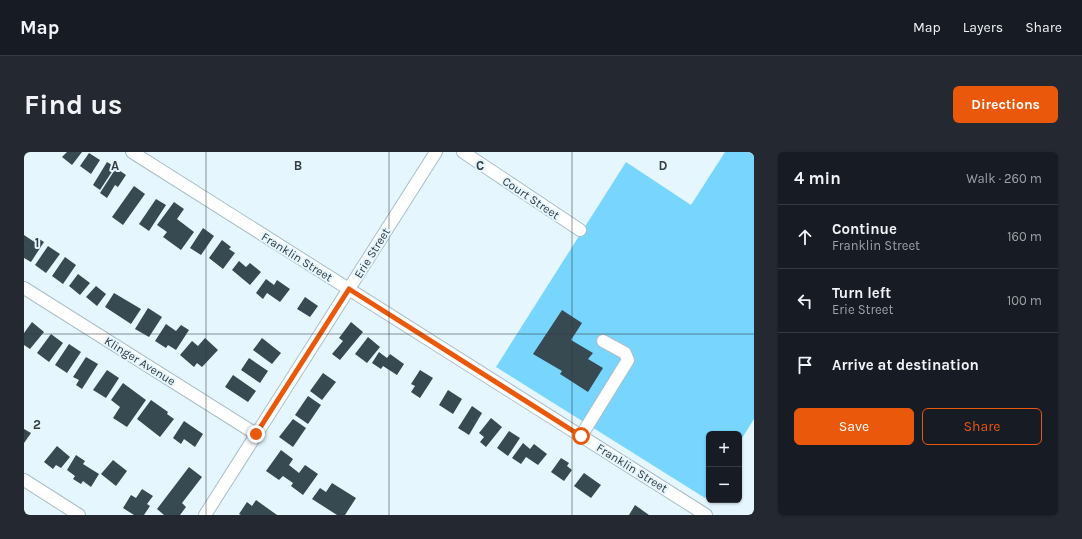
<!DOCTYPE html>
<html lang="en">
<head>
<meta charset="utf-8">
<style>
  :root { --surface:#171b24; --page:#242831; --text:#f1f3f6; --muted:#9ea1a6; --line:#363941; --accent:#ea580c }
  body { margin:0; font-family:Karla,sans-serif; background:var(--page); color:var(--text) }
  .controls { position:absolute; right:12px; bottom:12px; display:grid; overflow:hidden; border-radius:6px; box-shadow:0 1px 3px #0004 }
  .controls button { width:36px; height:36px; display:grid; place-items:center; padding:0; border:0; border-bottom:1px solid var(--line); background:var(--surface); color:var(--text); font:20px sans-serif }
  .stop { position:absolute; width:12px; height:12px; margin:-9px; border:3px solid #ea580c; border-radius:50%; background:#fff }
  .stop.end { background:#ea580c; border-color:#fff; box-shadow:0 1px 4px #0008 }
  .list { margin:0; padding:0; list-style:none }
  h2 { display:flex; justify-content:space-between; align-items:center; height:52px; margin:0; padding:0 16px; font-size:17px }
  h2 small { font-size:13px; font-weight:400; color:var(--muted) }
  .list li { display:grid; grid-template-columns:26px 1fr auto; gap:12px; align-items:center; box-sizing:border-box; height:64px; padding:0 16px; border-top:1px solid var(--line) }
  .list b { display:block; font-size:15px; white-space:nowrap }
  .list p { margin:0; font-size:13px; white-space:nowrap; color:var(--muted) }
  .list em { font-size:13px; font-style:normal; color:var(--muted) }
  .actions { display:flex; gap:8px; padding:12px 16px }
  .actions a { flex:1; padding:9px 0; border:1px solid var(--accent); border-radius:6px; text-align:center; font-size:14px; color:var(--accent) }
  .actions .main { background:var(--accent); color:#fff }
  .icon { flex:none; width:22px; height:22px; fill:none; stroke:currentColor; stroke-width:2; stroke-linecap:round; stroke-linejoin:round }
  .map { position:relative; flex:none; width:730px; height:363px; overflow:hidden; border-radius:6px }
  header { display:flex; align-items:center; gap:24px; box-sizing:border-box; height:56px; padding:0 20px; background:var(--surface); border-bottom:1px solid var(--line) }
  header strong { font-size:19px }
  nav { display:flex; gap:22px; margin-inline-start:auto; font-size:14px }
  .intro { display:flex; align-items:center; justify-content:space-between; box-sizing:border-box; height:96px; padding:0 24px }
  h1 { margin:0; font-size:28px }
  .button { padding:10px 18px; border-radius:6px; background:var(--accent); color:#fff; font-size:14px; font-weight:700 }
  main { display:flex; gap:24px; padding:0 24px }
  aside { flex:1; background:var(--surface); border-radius:6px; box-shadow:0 1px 3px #0004 }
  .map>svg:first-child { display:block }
  .green { fill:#77d5fe }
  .building { fill:#374951 }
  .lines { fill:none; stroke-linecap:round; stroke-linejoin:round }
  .minor-casing { stroke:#a9bec8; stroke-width:14 }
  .minor { stroke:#fff; stroke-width:12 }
  .route { stroke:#ea580c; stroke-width:5 }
  .grid { fill:none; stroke:#343c40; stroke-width:1; stroke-opacity:0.55 }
  .labels { text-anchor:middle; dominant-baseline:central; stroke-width:4; stroke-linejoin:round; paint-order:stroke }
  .street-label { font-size:12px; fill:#343c40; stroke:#e5f6ff }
  .grid-label { font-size:13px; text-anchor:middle; font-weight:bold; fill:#343c40; stroke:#e5f6ff; stroke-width:4; stroke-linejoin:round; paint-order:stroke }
</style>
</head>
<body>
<header>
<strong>Map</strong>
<nav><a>Map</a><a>Layers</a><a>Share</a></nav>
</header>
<div class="intro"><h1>Find us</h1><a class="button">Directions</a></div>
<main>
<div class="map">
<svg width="730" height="363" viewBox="0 0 730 363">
  <rect width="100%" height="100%" fill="#e5f6ff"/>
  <!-- green -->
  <polygon class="green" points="701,0 725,0 730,3 730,267 715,291 715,282 685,282 685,340 681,346 472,215 602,10 667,53"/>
  <!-- building -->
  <g class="building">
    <polygon points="43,0 58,0 48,13 38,5"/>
    <polygon points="65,1 76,8 67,22 56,14"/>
    <polygon points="83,10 91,15 76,38 69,33"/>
    <polygon points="92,16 102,23 94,35 91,33 83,46 76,41"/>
    <polygon points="110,34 121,42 99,73 88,65"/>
    <polygon points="132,47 142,53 125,79 115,72"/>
    <polygon points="150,50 160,57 153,67 170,80 157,98 139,85 143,80 133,73"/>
    <polygon points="179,76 190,84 177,103 166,96"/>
    <polygon points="0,83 9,89 12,85 20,90 7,110 0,106"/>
    <polygon points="198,88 207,95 205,97 211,101 199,117 185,106"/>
    <polygon points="24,94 36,102 22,121 11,113"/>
    <polygon points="41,105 52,113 39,132 28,124"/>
    <polygon points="215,109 222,115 226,111 237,120 226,133 208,118"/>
    <polygon points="54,122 66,131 56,143 45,134"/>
    <polygon points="242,127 250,133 253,128 266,137 256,150 243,141 239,147 232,141"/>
    <polygon points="72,134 82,142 73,154 62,145"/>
    <polygon points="90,141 117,157 107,172 81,155"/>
    <polygon points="281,145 294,154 286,165 273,157"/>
    <polygon points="124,156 138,165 125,185 111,177"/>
    <polygon points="538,158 558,171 547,188 569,201 564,207 579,216 564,240 536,222 538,219 509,202"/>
    <polygon points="8,170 20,180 6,197 0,193 0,181"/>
    <polygon points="327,170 339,180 316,208 308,202 319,189 315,186"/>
    <polygon points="142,172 152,179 157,173 165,178 152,198 144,193 142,196 131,189"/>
    <polygon points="27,182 39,191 25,210 13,201"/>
    <polygon points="344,185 356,195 343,211 331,202"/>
    <polygon points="181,186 194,198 178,215 173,211 170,215 156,203 168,189 174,194"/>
    <polygon points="238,186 257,201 248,212 229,198"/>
    <polygon points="45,192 57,200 43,221 31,213"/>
    <polygon points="355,200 363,206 366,202 380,212 373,223 359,214 357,217 348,211"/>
    <polygon points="62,205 74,212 58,237 52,233 55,228 49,225"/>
    <polygon points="225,206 244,219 236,231 217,218"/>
    <polygon points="83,218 95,226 82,246 69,238"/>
    <polygon points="396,218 409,226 396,246 387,240 391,234 387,232"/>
    <polygon points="299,221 312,230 298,248 286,239"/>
    <polygon points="209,223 232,239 224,250 201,235"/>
    <polygon points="99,231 122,248 103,275 89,266 96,255 87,248"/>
    <polygon points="424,238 438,247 429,262 415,253"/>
    <polygon points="284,244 297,253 284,272 271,263"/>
    <polygon points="127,248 144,260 143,262 150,267 136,285 113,267"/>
    <polygon points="448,254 458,261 445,283 434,276"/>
    <polygon points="467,266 478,275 462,295 456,290 460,285 455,281"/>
    <polygon points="269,267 282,276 269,295 255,285"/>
    <polygon points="160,269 179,282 171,295 160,287 157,292 149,286"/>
    <polygon points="0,277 7,281 0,291"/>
    <polygon points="485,279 496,286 484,304 473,296"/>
    <polygon points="499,291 506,297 510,292 523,302 514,313 502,305 497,312 488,306"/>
    <polygon points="33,294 46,305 37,316 32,313 29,317 20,310"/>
    <polygon points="257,298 269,307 265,313 275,321 281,313 294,322 279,343 267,334 269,331 259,324 255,328 242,319"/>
    <polygon points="52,303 61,309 59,312 75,322 67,335 59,329 57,332 49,327 51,324 43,318"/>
    <polygon points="537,306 545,311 543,314 548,318 540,329 527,320"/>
    <polygon points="89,308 103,319 92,334 77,322"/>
    <polygon points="165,315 178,325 158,351 162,355 156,363 140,363 133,357"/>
    <polygon points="560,321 577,333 567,346 550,334"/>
    <polygon points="308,331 332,346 321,363 313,363 288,347 296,336 302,340"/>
    <polygon points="118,337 129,344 123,352 126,354 120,363 110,363 99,356 107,343 112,346"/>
    <polygon points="232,348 253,363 217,363 215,362 223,350 228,354"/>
    <polygon points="611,353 625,363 605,363"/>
  </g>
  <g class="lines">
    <!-- minor casing -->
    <g class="minor-casing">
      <g id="minor">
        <polyline points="108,0 682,363"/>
        <polyline points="439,0 556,78"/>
        <polyline points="0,136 232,282"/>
        <polyline points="557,284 604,208 601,201 579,189"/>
        <polyline points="0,328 55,363"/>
        <polyline points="181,363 412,0"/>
      </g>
    </g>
    <!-- minor -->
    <use href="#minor" class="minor"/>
  </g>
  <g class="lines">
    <!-- route -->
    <polyline class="route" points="232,282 325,137 557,284"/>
  </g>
  <!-- grid -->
  <path class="grid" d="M182 0V363M365 0V363M548 0V363M0 182H730"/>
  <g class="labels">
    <!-- street labels -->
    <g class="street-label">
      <text transform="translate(507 46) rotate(34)">Court Street</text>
      <text transform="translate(348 101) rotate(-58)">Erie Street</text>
      <text transform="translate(273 105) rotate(32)">Franklin Street</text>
      <text transform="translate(116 209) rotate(32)">Klinger Avenue</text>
      <text transform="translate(608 316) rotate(32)">Franklin Street</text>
    </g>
  </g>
  <g class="grid-label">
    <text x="91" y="18">A</text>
    <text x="274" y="18">B</text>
    <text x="456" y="18">C</text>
    <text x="639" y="18">D</text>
    <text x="13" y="95">1</text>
    <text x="13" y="277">2</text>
  </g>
</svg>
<div class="controls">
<button>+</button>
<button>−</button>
</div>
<div class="stop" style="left:557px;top:284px"></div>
<div class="stop end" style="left:232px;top:282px"></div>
</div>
<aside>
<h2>4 min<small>Walk · 260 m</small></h2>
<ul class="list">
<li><svg class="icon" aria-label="ahead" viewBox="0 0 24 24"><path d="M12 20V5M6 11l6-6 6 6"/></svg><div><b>Continue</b><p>Franklin Street</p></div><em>160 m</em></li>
<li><svg class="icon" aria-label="left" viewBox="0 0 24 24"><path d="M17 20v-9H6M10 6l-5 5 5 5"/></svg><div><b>Turn left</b><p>Erie Street</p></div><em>100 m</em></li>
<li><svg class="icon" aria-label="arrive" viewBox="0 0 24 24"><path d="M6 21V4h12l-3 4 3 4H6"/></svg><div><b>Arrive at destination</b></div></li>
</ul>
<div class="actions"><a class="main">Save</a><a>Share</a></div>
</aside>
</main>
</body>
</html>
